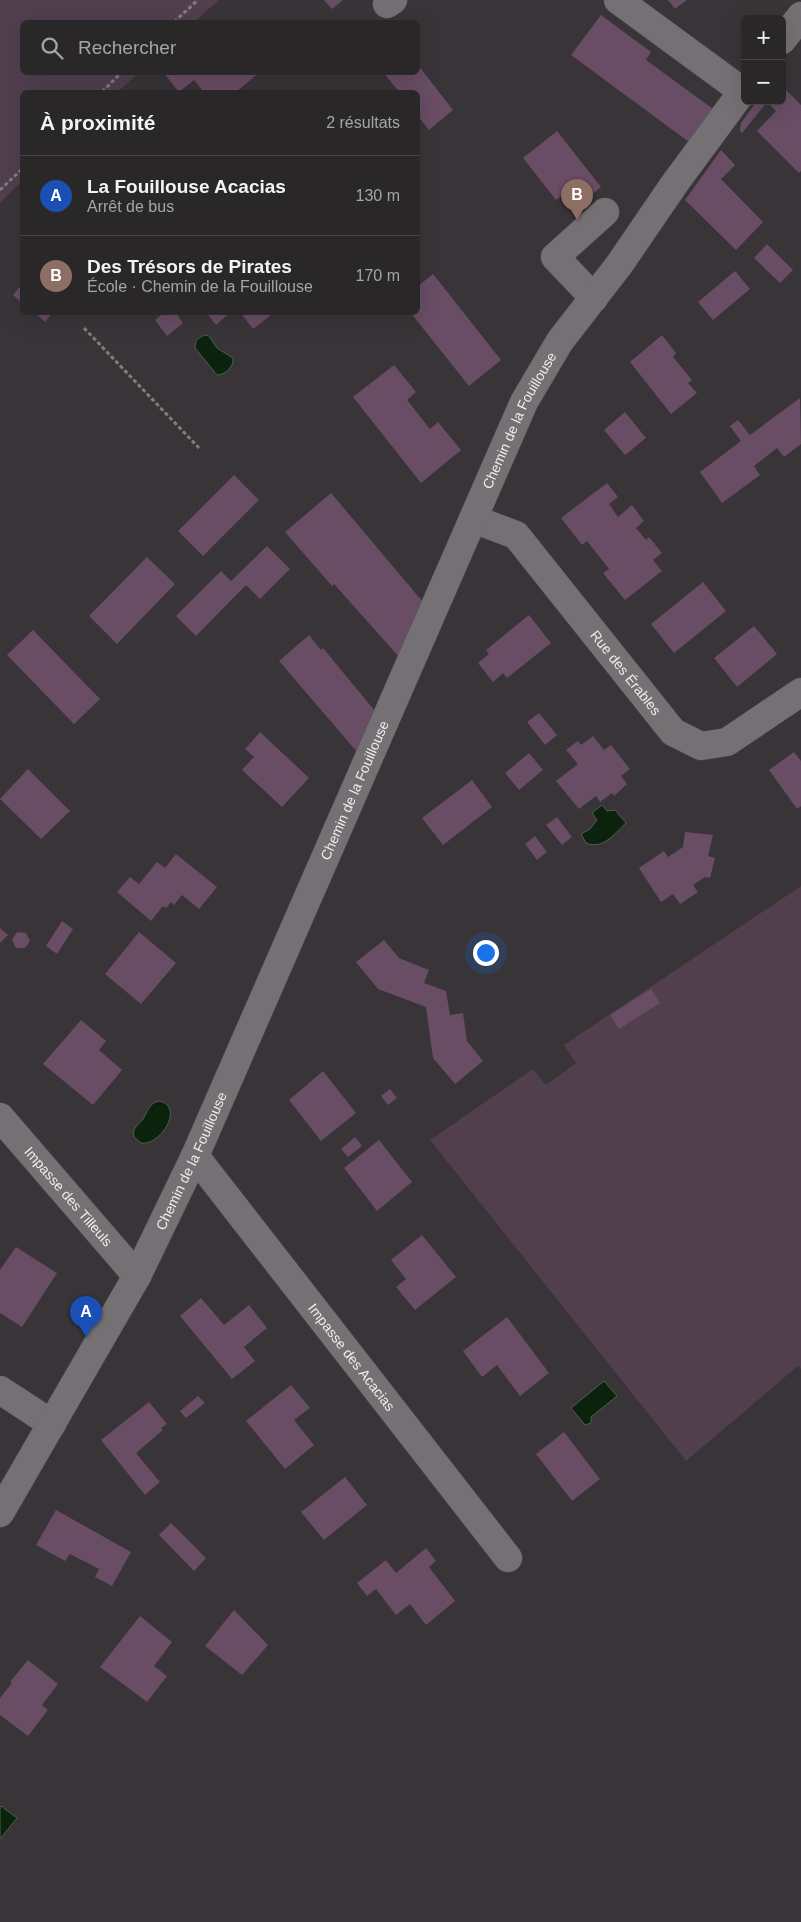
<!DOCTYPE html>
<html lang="fr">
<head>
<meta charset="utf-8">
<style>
  :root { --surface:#2a2729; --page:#363335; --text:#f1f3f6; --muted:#a5a5a8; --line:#464446; --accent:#db2777 }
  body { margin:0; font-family:Helvetica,sans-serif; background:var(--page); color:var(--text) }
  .controls { position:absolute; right:15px; top:15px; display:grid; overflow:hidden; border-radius:8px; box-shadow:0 5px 20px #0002 }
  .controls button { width:45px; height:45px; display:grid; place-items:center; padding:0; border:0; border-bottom:1px solid var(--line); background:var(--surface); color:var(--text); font:25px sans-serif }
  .you { position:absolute; left:485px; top:952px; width:18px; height:18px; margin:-12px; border:4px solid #fff; border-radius:50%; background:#1a73e8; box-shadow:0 0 0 8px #1a73e833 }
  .badge { display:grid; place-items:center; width:32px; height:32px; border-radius:50%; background:var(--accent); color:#fff; font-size:16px; font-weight:700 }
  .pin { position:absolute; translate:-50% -41px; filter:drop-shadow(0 1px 2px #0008) }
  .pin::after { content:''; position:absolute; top:26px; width:18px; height:15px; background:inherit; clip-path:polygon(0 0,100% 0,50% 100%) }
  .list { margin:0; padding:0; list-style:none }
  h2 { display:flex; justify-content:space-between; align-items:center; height:65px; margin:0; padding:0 20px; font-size:21px }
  h2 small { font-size:16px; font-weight:400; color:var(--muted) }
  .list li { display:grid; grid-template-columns:32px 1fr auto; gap:15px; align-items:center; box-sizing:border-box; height:80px; padding:0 20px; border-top:1px solid var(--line) }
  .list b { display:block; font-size:19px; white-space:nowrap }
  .list p { margin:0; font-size:16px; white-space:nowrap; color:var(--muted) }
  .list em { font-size:16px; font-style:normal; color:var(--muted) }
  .icon { flex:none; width:28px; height:28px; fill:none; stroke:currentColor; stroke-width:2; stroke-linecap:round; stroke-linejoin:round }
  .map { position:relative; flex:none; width:801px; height:1922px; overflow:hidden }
  .search { position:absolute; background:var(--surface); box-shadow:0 5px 20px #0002; left:20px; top:20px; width:400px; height:55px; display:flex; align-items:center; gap:12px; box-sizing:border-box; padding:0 18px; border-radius:8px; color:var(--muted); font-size:19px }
  .panel { position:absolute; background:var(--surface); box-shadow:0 5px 20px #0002; left:20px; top:90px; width:400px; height:225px; border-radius:8px }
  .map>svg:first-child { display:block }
  .green { fill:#513f4e }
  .water { fill:#0b220c; stroke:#4f5f50 }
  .building { fill:#684d64 }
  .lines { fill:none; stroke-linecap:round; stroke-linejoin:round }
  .minor-casing { stroke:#565155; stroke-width:29 }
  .path { stroke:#807d7f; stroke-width:3; stroke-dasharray:4 2.5; stroke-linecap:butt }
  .minor { stroke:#757074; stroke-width:28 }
  .labels { text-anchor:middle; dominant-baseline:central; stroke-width:4; stroke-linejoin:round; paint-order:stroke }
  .street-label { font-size:14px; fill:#efecee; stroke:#1e1c1e }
</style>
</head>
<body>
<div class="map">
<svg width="801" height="1922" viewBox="0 0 801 1922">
  <rect width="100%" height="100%" fill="#383437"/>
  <!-- green -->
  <g class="green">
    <polygon points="0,0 219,0 194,22 22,22 22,72 139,73 117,92 22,92 22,181 0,203"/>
    <polygon points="801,886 801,1369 798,1366 686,1461 430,1140 533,1069 546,1085 576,1063 564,1045"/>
  </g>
  <!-- water -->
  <g class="water">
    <path d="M205 335 209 336 217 348 233 358C234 367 225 375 217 375L195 348C195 340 198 338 205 335Z"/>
    <path d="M602 805 607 811 615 810 626 823C614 834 603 850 586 843L581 834 590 829 597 820 592 813Z"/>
    <path d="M159 1101C185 1106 161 1146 141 1143L134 1137C132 1127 138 1126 143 1119 148 1111 149 1103 159 1101Z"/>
    <polygon points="604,1381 617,1396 591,1417 591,1423 585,1425 571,1408"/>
    <polygon points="1,1806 17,1818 0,1839 0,1807"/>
  </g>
  <!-- building -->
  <g class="building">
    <polygon points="324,0 343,0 332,9"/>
    <polygon points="668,0 687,0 675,9"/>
    <polygon points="601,15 651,52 646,60 713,109 689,142 571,55"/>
    <polygon points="418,65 453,110 429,130 418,116 418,92 399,92 383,72 418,72"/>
    <polygon points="163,72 260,72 236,92 204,92 194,80 179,92"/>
    <polygon points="782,86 801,105 801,171 799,173 757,131 776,111 767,102 742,133 740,131 741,123 757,101 782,101"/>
    <polygon points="557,131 601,187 574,209 562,195 556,200 523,158"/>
    <polygon points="721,150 735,165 721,179 763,222 736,250 685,200"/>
    <polygon points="767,244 793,270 780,283 754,258"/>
    <polygon points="735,271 750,289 713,320 698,302"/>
    <polygon points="433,274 501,360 469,386 410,312 418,312 418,286"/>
    <polygon points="22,284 22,303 13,295"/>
    <polygon points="34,312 53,312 45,322"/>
    <polygon points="165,312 182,312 178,316 183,323 167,336 155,320"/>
    <polygon points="206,312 231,312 216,325"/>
    <polygon points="240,312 275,312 253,329"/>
    <polygon points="662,335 676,353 673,357 692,380 688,383 697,393 671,414 630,362"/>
    <polygon points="394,365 416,392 407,400 430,429 438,422 461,450 421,483 353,397"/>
    <polygon points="800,398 801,444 784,457 777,448 754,466 760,475 722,503 700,472 741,441 730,426 738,420 750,435"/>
    <polygon points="625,412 646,438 625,455 604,430"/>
    <polygon points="234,475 259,500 203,556 178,531"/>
    <polygon points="607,483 618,497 609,504 618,517 632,505 644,521 636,528 646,540 649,537 662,553 653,560 662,571 625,600 603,573 609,569 587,541 582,545 561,518"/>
    <polygon points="331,493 423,602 399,657 334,584 332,586 285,532"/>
    <polygon points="267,546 290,569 260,599 246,585 196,636 176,616 221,571 231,581"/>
    <polygon points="147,557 175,584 117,644 89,616"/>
    <polygon points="703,582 726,611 674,653 651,624"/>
    <polygon points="529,615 551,643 507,678 503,673 493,682 478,663 489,654 486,650"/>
    <polygon points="754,626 777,654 737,687 714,658"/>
    <polygon points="33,630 100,699 74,724 7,655"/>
    <polygon points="309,635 321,650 323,648 375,711 357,752 279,661"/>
    <polygon points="539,713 557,735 545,745 527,722"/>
    <polygon points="260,732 309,778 282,807 242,770 254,757 245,749"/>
    <polygon points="593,736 604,750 611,745 630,769 621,776 627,784 614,796 612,793 600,802 596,796 579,809 556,781 578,764 566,750 578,741 581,745"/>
    <polygon points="794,752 801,761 801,806 797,809 769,770"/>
    <polygon points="529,753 543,770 519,790 505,773"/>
    <polygon points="28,769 70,811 41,839 0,799"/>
    <polygon points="472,780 492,807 443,845 422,818"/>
    <polygon points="557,817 572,837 562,845 546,825"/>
    <polygon points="685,832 713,835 708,856 715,858 710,878 705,877 693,885 698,892 680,904 673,894 661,902 639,868 664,851 668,857 683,847"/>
    <polygon points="535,836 547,852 537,860 525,844"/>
    <polygon points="176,854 217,887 199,909 182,895 174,905 171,902 166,908 163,906 151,921 117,892 130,877 139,884 157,862 165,868"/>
    <polygon points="62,921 73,929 57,954 46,946"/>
    <polygon points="0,928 8,935 0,943"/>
    <polygon points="17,932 26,933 30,941 25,948 16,948 12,940"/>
    <polygon points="139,932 176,963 141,1004 105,974"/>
    <polygon points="384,940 399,958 429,970 424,983 446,991 450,1015 463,1013 467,1041 483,1061 455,1084 433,1058 426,1007 378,989 356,962"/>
    <polygon points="651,989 660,1003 619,1029 610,1015"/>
    <polygon points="81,1020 106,1041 99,1050 122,1070 93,1105 43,1064"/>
    <polygon points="323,1071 356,1113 321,1141 289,1100"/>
    <polygon points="390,1089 397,1098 388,1105 381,1096"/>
    <polygon points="355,1137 362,1146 348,1157 341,1149"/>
    <polygon points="379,1140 412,1182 377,1211 344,1168"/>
    <polygon points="422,1235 456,1277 415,1310 396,1287 406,1279 391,1260"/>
    <polygon points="16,1247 57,1273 22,1327 0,1313 0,1270"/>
    <polygon points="201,1298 224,1325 249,1305 267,1328 244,1347 255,1361 232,1379 180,1316"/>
    <polygon points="507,1317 549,1373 520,1396 497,1365 482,1377 463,1351"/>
    <polygon points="291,1385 310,1408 294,1420 314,1445 285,1469 246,1421"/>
    <polygon points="198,1396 205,1403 186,1418 180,1411"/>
    <polygon points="149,1402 167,1424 161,1428 163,1430 136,1453 160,1482 145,1495 101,1440"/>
    <polygon points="564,1432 600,1479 572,1501 536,1454"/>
    <polygon points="345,1477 367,1505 324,1540 301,1512"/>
    <polygon points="56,1510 131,1552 112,1586 95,1577 99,1569 70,1554 65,1561 36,1545"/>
    <polygon points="171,1523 206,1558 194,1571 159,1535"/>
    <polygon points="426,1548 436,1561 429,1567 455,1601 426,1625 410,1604 396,1615 376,1589 367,1596 357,1583 386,1560 396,1573"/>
    <polygon points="234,1610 268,1645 242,1675 205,1646"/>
    <polygon points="140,1616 172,1642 154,1666 167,1676 147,1702 100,1667"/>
    <polygon points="28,1660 58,1684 42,1705 48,1710 28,1736 0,1715 0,1698 12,1683 10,1682"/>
  </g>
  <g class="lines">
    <!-- minor casing -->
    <g class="minor-casing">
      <g id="minor">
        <polyline points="618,0 742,91"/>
        <polyline points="387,4 393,0"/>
        <polyline points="782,40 801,16"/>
        <polyline points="594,298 555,257 605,212"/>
        <path id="s1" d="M473 519 516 535 673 732 701 746 727 742 801 692"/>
        <path id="s2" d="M0 1117 137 1276"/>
        <path id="s3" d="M195 1156 508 1558"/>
        <polyline points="0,1390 52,1424"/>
        <path id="s4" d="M0 1513 137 1276 195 1156 524 402 560 341 619 265 675 183 745 88"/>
      </g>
    </g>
    <!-- path -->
    <g class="path">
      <polyline points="174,22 198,0"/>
      <polyline points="102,92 122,72"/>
      <polyline points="0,190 22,169"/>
      <polyline points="84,328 199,448"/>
    </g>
    <!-- minor -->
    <use href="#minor" class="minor"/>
  </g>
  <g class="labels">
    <!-- street labels -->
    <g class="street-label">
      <text stroke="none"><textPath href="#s4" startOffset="1211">Chemin de la Fouillouse</textPath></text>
      <text stroke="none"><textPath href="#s1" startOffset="222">Rue des Érables</textPath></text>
      <text stroke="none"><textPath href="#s4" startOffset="806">Chemin de la Fouillouse</textPath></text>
      <text stroke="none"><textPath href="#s4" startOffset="401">Chemin de la Fouillouse</textPath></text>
      <text stroke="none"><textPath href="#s2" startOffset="105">Impasse des Tilleuls</textPath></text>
      <text stroke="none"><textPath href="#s3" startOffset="255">Impasse des Acacias</textPath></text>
    </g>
  </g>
</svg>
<div class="controls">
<button>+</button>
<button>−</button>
</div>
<div class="you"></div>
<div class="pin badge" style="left:86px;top:1337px;background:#1a4fb4">A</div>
<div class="pin badge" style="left:577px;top:220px;background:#8d6e63">B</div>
<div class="search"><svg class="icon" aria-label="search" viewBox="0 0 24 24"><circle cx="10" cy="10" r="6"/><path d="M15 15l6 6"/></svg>Rechercher</div>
<section class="panel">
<h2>À proximité<small>2 résultats</small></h2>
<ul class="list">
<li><span class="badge" style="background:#1a4fb4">A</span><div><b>La Fouillouse Acacias</b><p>Arrêt de bus</p></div><em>130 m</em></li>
<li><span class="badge" style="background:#8d6e63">B</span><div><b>Des Trésors de Pirates</b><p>École · Chemin de la Fouillouse</p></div><em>170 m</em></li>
</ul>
</section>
</div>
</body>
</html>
